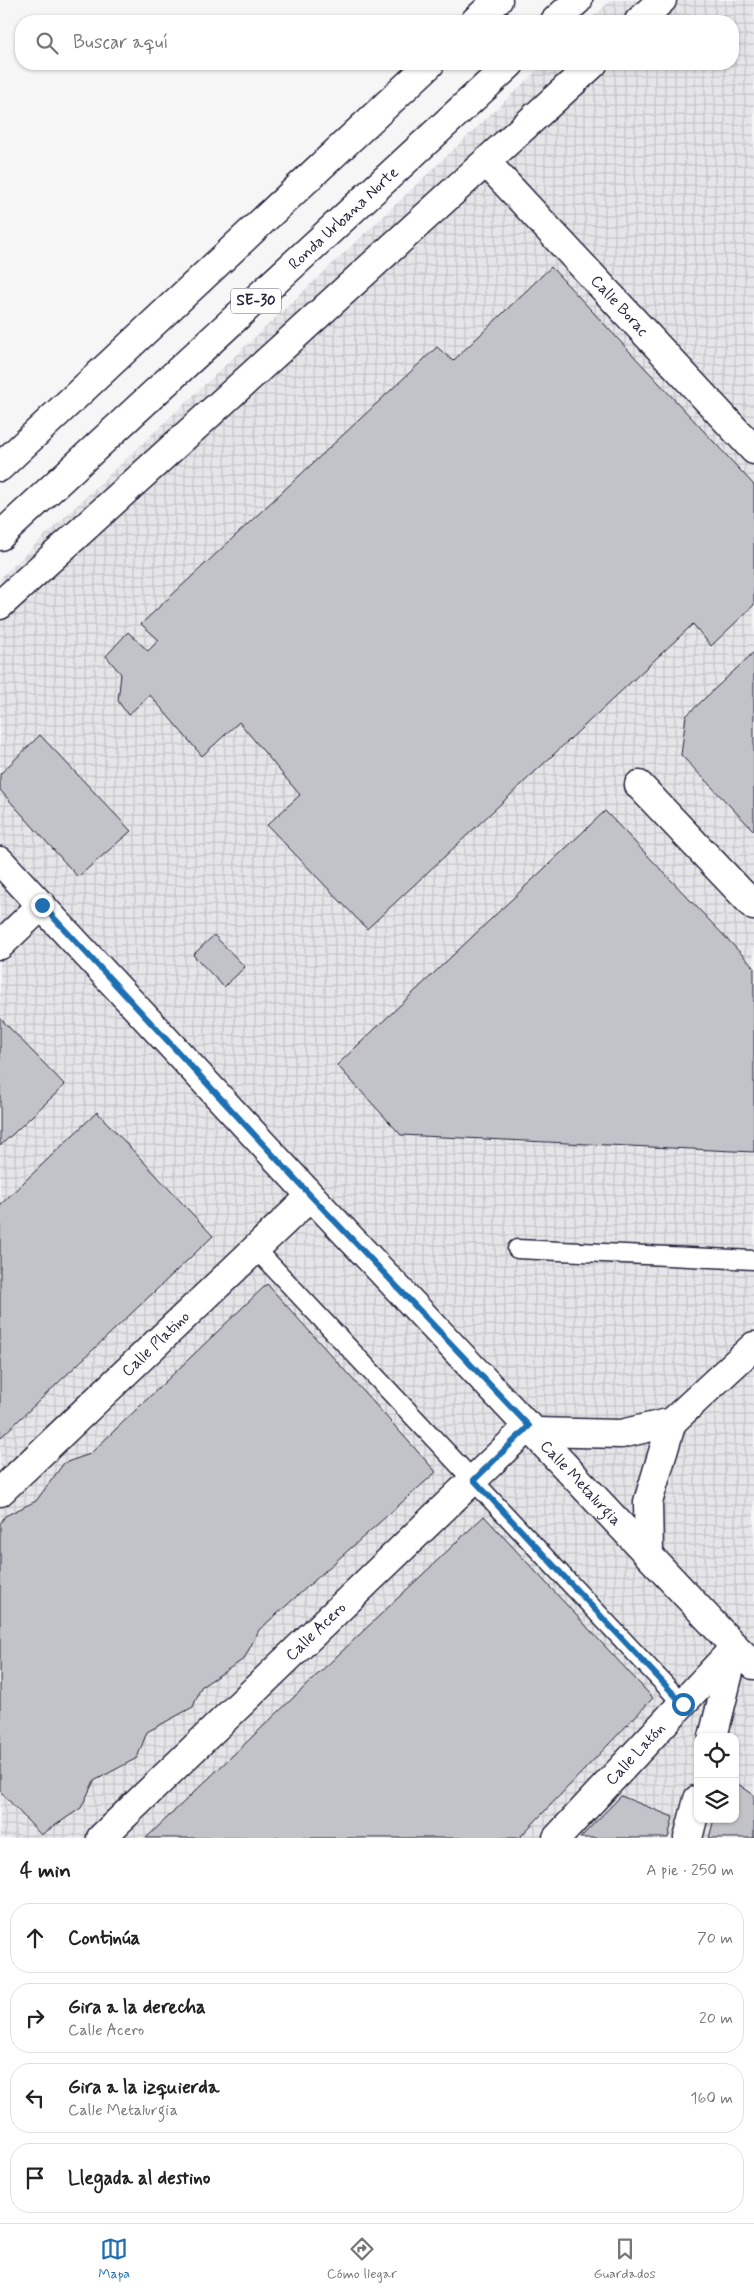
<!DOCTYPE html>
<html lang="es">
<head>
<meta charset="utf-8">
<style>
  :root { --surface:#fff; --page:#f6f6f6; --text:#222; --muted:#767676; --line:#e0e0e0; --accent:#1f6fb2 }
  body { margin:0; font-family:Mynerve,sans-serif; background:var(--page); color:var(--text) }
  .controls { position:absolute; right:15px; bottom:15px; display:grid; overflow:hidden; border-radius:10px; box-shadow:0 1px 4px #0004 }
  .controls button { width:45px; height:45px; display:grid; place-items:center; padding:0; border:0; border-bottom:1px solid var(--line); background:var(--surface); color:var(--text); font:25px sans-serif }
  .stop { position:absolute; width:15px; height:15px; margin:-11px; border:4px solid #1f6fb2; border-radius:50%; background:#fff }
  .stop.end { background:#1f6fb2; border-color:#fff; box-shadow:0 1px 5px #0008 }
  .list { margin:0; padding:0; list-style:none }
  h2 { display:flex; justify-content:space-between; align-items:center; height:65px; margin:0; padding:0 20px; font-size:21px }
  h2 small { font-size:16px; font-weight:400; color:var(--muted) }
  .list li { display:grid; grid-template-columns:32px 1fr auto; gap:15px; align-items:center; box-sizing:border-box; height:70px; margin:0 10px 10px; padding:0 10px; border:1px solid var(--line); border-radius:20px }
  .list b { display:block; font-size:19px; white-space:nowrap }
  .list p { margin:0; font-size:16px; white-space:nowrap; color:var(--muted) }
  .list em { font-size:16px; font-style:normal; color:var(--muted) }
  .icon { flex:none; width:28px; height:28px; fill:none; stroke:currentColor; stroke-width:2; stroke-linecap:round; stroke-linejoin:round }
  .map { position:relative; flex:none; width:754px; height:1838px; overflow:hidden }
  .search { position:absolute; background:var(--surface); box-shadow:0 1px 4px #0004; left:15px; right:15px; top:15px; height:55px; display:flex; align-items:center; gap:12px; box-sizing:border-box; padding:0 18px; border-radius:20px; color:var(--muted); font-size:19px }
  .sheet { height:385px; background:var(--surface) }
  nav { display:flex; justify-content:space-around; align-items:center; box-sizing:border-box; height:70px; border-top:1px solid var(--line); background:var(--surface); font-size:14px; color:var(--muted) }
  nav a { display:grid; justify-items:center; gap:2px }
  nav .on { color:var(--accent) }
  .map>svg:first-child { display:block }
  .industrial { fill:url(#industrial-grid); fill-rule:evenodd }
  .building { fill:#c2c2c9; stroke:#22223b }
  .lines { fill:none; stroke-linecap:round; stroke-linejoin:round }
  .service-casing { stroke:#22223b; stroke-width:21 }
  .minor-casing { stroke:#22223b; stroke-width:31 }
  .primary-casing { stroke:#22223b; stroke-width:31 }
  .motorway-casing { stroke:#22223b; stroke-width:31 }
  .service { stroke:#fff; stroke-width:18 }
  .minor { stroke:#fff; stroke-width:28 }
  .primary { stroke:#fff; stroke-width:28 }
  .motorway { stroke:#fff; stroke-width:28 }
  .route { stroke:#1f6fb2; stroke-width:6 }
  .labels { text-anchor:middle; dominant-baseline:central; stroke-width:5; stroke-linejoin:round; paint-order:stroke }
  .shield { fill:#fff; stroke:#646476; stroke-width:1 }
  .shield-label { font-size:15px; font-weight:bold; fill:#22223b }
  .street-label { font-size:16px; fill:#22223b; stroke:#fff }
</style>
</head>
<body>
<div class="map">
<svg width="754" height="1838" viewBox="0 0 754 1838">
  <defs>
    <pattern id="industrial-grid" width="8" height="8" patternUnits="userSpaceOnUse" patternTransform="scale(1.25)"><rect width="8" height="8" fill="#e6e6e9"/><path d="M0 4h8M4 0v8" fill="none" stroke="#c5c5c9"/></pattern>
  </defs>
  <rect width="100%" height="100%" fill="#f6f6f7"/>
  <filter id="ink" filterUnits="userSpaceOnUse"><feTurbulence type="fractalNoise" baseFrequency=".02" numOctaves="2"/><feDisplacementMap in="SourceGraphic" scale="10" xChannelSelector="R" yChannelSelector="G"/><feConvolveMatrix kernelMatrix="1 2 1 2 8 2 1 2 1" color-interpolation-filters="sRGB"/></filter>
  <g filter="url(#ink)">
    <!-- industrial -->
    <path class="industrial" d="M611 0H754V1838H0V578L544 64H733V21H589ZM698 1737H735V1819H698Z"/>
    <!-- building -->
    <g class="building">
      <polygon points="551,267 754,485 754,605 711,646 693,624 367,929 267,825 300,795 239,722 202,756 150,695 128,715 118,701 121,674 106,656 128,632 148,651 159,640 141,624 437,347 453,361"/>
      <polygon points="754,652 754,831 681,755 686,716"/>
      <polygon points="40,735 131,831 78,877 0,790 0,774"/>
      <polygon points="605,811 754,967 754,1152 401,1135 337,1065"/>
      <polygon points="214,935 245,967 224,987 193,955"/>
      <polygon points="0,1018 65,1085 0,1146"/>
      <polygon points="97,1112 213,1236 0,1438 0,1205"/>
      <polygon points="267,1284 436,1472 259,1630 244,1659 201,1687 193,1707 147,1732 137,1758 94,1781 81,1808 41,1835 0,1791 0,1524 5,1516 36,1501 64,1463 90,1454"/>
      <polygon points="484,1516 653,1698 519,1838 146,1838"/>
      <polygon points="735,1782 754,1795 754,1838 709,1838 714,1819 735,1819"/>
      <polygon points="621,1796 673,1817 668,1838 580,1838"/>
    </g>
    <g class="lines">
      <!-- service casing -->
      <g class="service-casing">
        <g id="service">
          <polyline points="255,1248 683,1704"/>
          <polyline points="517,1249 754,1260"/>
        </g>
      </g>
      <!-- minor casing -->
      <g class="minor-casing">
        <g id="minor">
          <polyline points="639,21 662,0"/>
          <path id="s1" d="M486 162 754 450"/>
          <polyline points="0,605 593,64"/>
          <polyline points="639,785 754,906"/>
          <path id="s2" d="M0 861 311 1196 735 1647 754 1665"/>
          <polyline points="0,945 42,905"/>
          <polyline points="535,1432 621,1434 672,1422 754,1346"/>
          <path id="s3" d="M0 1492 311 1196"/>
          <polyline points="649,1555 648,1502 672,1422"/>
          <polyline points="713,1737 735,1648"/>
          <path id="s4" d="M101 1838 529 1426"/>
          <path id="s5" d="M557 1838 735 1647"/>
          <polyline points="688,1838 698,1799"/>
        </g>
      </g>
      <!-- primary casing -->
      <g class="primary-casing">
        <g id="primary">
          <polyline points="475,21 498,0"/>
          <polyline points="0,467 430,64"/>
          <path id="s6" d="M0 536 510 64"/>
        </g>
      </g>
      <!-- motorway casing -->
      <g class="motorway-casing">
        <polyline id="motorway" points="555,21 578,0"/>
      </g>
      <!-- service -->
      <use href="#service" class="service"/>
      <!-- minor -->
      <use href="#minor" class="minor"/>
      <!-- primary -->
      <use href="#primary" class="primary"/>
      <!-- motorway -->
      <use href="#motorway" class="motorway"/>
    </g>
  </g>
  <g class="lines" filter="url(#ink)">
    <!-- route -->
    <polyline class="route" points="42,905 311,1196 529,1426 474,1480 683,1704"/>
  </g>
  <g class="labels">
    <!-- shield labels -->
    <rect class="shield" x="231" y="288.5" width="50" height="25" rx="4"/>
    <g class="shield-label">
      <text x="256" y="301">SE-30</text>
    </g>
    <!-- street labels -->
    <g class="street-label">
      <text stroke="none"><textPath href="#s6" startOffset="468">Ronda Urbana Norte</textPath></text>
      <text stroke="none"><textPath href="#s1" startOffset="196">Calle Borac</textPath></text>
      <text stroke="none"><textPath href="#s3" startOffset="215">Calle Platino</textPath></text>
      <text stroke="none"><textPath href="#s2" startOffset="851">Calle Metalurgia</textPath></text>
      <text stroke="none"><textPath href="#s4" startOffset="298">Calle Acero</textPath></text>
      <text stroke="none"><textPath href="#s5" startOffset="115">Calle Latón</textPath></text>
    </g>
  </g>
</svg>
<div class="controls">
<button><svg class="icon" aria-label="locate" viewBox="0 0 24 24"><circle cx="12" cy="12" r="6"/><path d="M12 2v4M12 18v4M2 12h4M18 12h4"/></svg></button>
<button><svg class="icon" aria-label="layers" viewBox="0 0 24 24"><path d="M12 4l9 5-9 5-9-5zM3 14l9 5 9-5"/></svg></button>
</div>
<div class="stop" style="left:683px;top:1704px"></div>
<div class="stop end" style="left:42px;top:905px"></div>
<div class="search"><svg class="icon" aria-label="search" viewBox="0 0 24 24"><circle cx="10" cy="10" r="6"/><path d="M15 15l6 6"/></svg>Buscar aquí</div>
</div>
<section class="sheet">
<h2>4 min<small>A pie · 250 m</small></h2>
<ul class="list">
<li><svg class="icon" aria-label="ahead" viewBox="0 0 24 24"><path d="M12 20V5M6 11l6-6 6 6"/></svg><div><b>Continúa</b></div><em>70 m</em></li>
<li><svg class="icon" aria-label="right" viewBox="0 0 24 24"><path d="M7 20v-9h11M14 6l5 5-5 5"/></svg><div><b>Gira a la derecha</b><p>Calle Acero</p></div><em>20 m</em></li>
<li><svg class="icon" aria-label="left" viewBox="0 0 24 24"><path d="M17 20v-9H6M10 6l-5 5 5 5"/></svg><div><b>Gira a la izquierda</b><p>Calle Metalurgia</p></div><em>160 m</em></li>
<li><svg class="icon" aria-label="arrive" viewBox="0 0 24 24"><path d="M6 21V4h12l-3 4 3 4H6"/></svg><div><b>Llegada al destino</b></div></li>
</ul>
</section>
<nav>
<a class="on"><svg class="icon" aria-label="map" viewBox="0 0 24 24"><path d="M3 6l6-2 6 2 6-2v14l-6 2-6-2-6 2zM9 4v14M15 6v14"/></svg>Mapa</a>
<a><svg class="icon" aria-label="directions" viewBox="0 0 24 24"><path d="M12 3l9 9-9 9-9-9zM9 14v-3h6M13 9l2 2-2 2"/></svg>Cómo llegar</a>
<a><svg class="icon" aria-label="saved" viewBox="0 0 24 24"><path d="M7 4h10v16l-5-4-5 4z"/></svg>Guardados</a>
</nav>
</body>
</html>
